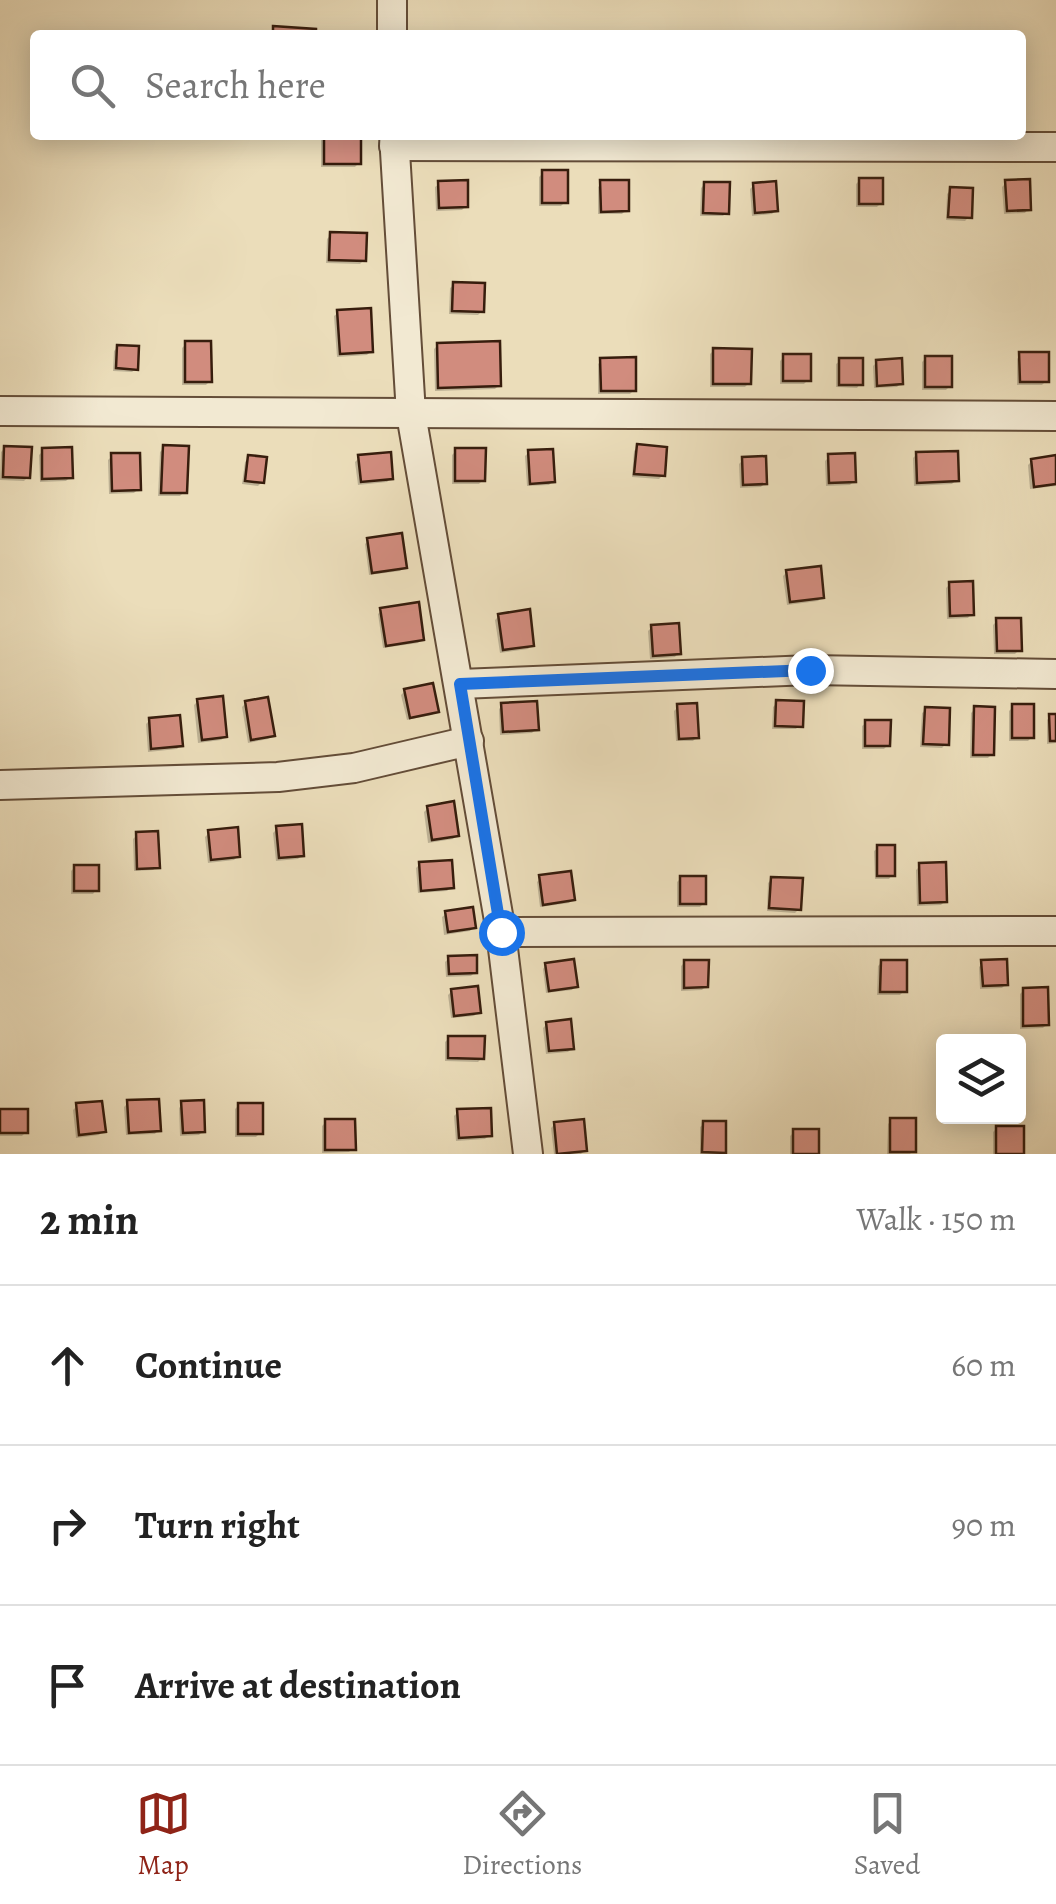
<!DOCTYPE html>
<html lang="en">
<head>
<meta charset="utf-8">
<style>
  :root { --surface:#fff; --page:#f6f6f6; --text:#222; --muted:#767676; --line:#e0e0e0; --accent:#8f2418 }
  body { margin:0; font-family:Alegreya,serif; background:var(--page); color:var(--text) }
  .controls { position:absolute; right:30px; bottom:30px; display:grid; overflow:hidden; border-radius:10px; box-shadow:0 5px 25px #0003 }
  .controls button { width:90px; height:90px; display:grid; place-items:center; padding:0; border:0; border-bottom:2px solid var(--line); background:var(--surface); color:var(--text); font:50px sans-serif }
  .stop { position:absolute; width:30px; height:30px; margin:-22px; border:8px solid #1a73e8; border-radius:50%; background:#fff }
  .stop.end { background:#1a73e8; border-color:#fff; box-shadow:0 2px 10px #0008 }
  .list { margin:0; padding:0; list-style:none }
  h2 { display:flex; justify-content:space-between; align-items:center; height:130px; margin:0; padding:0 40px; font-size:42px }
  h2 small { font-size:32px; font-weight:400; color:var(--muted) }
  .list li { display:grid; grid-template-columns:65px 1fr auto; gap:30px; align-items:center; box-sizing:border-box; height:160px; padding:0 40px; border-top:2px solid var(--line) }
  .list b { display:block; font-size:38px; white-space:nowrap }
  .list em { font-size:32px; font-style:normal; color:var(--muted) }
  .icon { flex:none; width:55px; height:55px; fill:none; stroke:currentColor; stroke-width:2; stroke-linecap:round; stroke-linejoin:round }
  .map { position:relative; flex:none; width:1056px; height:1154px; overflow:hidden }
  .search { position:absolute; background:var(--surface); box-shadow:0 5px 25px #0003; left:30px; right:30px; top:30px; height:110px; display:flex; align-items:center; gap:25px; box-sizing:border-box; padding:0 35px; border-radius:10px; color:var(--muted); font-size:38px }
  .sheet { height:610px; background:var(--surface) }
  nav { display:flex; justify-content:space-around; align-items:center; box-sizing:border-box; height:140px; border-top:2px solid var(--line); background:var(--surface); font-size:28px; color:var(--muted) }
  nav a { display:grid; justify-items:center; gap:5px }
  nav .on { color:var(--accent) }
  .map>svg:first-child { display:block }
  .shadow { fill:#0003 }
  .building { fill:#d18c7e; stroke:#371d0d; stroke-width:2.5 }
  .lines { fill:none; stroke-linecap:round; stroke-linejoin:round }
  .minor-casing { stroke:#644d38; stroke-width:32 }
  .minor { stroke:#f2e9d2; stroke-width:28 }
  .route { stroke:#1a73e8; stroke-width:12 }
</style>
</head>
<body>
<div class="map">
<svg width="1056" height="1154" viewBox="0 0 1056 1154">
  <rect width="100%" height="100%" fill="#ebddba"/>
  <filter id="stains"><feTurbulence type="fractalNoise" baseFrequency=".002" numOctaves="4"/><feColorMatrix values="0 0 0 0 .2 0 0 0 0 .09 0 0 0 0 .02 0 0 0 .5 -.17"/></filter>
  <radialGradient id="worn" r=".72"><stop offset=".6" stop-color="#630" stop-opacity="0"/><stop offset="1" stop-color="#630" stop-opacity=".3"/></radialGradient>
  <!-- shadow -->
  <g class="shadow">
    <polygon points="323,135 359,135 359,163 355,167 321,167 321,137"/>
    <polygon points="543,173 565,202 561,206 539,206 539,177"/>
    <polygon points="860,180 881,203 877,207 856,207 856,184"/>
    <polygon points="602,183 626,210 622,214 598,214 598,187"/>
    <polygon points="1006,183 1028,209 1025,213 1004,214 1002,187"/>
    <polygon points="439,184 466,206 462,210 436,211 435,187"/>
    <polygon points="705,184 727,213 723,216 700,216 701,188"/>
    <polygon points="754,185 776,210 772,214 752,216 750,189"/>
    <polygon points="951,190 969,217 965,221 946,220 947,194"/>
    <polygon points="331,235 364,260 360,264 326,263 327,239"/>
    <polygon points="454,285 482,311 478,315 449,314 450,288"/>
    <polygon points="338,313 371,351 367,355 337,357 334,316"/>
    <polygon points="186,344 210,381 206,385 182,385 182,348"/>
    <polygon points="438,345 499,385 495,389 435,391 434,349"/>
    <polygon points="118,347 136,369 132,372 113,371 114,351"/>
    <polygon points="714,350 749,383 745,387 710,387 710,354"/>
    <polygon points="1020,355 1046,381 1042,385 1017,385 1017,359"/>
    <polygon points="784,357 808,380 804,384 780,384 780,361"/>
    <polygon points="926,358 950,386 946,390 922,390 922,362"/>
    <polygon points="602,360 634,390 630,394 598,394 598,364"/>
    <polygon points="840,361 860,384 857,388 836,387 836,364"/>
    <polygon points="877,362 901,383 897,387 874,388 873,366"/>
    <polygon points="638,447 663,475 659,479 632,477 634,451"/>
    <polygon points="5,448 28,477 24,481 0,480 1,452"/>
    <polygon points="164,448 184,492 180,496 158,496 160,452"/>
    <polygon points="43,451 70,477 66,481 40,482 39,455"/>
    <polygon points="456,451 483,480 479,484 452,484 452,455"/>
    <polygon points="529,452 553,481 549,485 527,486 525,456"/>
    <polygon points="917,454 956,480 952,484 914,486 913,458"/>
    <polygon points="112,456 138,489 134,493 109,494 108,460"/>
    <polygon points="829,457 854,481 850,485 826,486 825,461"/>
    <polygon points="249,458 262,482 258,486 242,484 245,462"/>
    <polygon points="359,458 391,478 387,482 358,485 355,462"/>
    <polygon points="1056,458 1056,486 1030,489 1028,465 1032,461"/>
    <polygon points="743,460 764,483 761,487 740,488 739,464"/>
    <polygon points="369,540 404,567 400,571 369,575 365,544"/>
    <polygon points="787,572 822,597 818,601 787,605 783,576"/>
    <polygon points="950,584 971,614 968,618 947,619 946,588"/>
    <polygon points="382,610 422,639 418,643 383,648 378,614"/>
    <polygon points="499,616 532,645 528,649 500,653 495,620"/>
    <polygon points="997,621 1019,650 1015,654 994,654 993,625"/>
    <polygon points="652,627 678,653 675,657 650,659 648,631"/>
    <polygon points="405,691 436,711 432,715 407,720 401,695"/>
    <polygon points="198,701 225,737 221,740 198,743 194,705"/>
    <polygon points="246,703 272,736 268,739 248,743 242,707"/>
    <polygon points="777,703 800,725 796,729 772,729 773,707"/>
    <polygon points="503,705 536,729 532,733 500,735 499,709"/>
    <polygon points="678,707 697,737 693,741 676,741 674,711"/>
    <polygon points="1013,707 1032,737 1028,741 1009,741 1009,711"/>
    <polygon points="975,709 992,754 988,758 970,758 971,713"/>
    <polygon points="926,710 946,744 942,748 920,747 922,713"/>
    <polygon points="1050,716 1056,716 1056,743 1047,744 1047,720"/>
    <polygon points="150,720 181,745 177,749 148,752 146,724"/>
    <polygon points="866,723 888,745 884,749 862,749 862,726"/>
    <polygon points="428,808 457,835 453,839 428,843 424,812"/>
    <polygon points="277,829 302,855 298,859 276,861 273,833"/>
    <polygon points="209,833 238,856 234,860 208,863 205,837"/>
    <polygon points="137,835 157,867 153,870 134,871 133,839"/>
    <polygon points="878,848 892,875 889,879 875,879 874,851"/>
    <polygon points="420,864 451,887 447,891 418,893 416,868"/>
    <polygon points="920,866 945,901 941,905 917,906 916,870"/>
    <polygon points="75,867 96,890 93,894 71,894 71,871"/>
    <polygon points="541,878 573,899 569,903 540,907 537,882"/>
    <polygon points="681,878 704,903 700,907 677,907 677,882"/>
    <polygon points="772,879 799,909 795,913 767,911 768,883"/>
    <polygon points="446,914 474,927 470,931 444,935 442,917"/>
    <polygon points="449,958 475,972 471,976 446,977 445,962"/>
    <polygon points="685,962 706,986 702,990 681,991 681,966"/>
    <polygon points="882,962 904,991 900,995 877,995 878,966"/>
    <polygon points="983,963 1006,984 1002,988 980,989 979,967"/>
    <polygon points="546,965 576,986 572,990 546,993 543,969"/>
    <polygon points="1024,990 1047,1024 1043,1028 1020,1029 1020,994"/>
    <polygon points="452,991 478,1012 474,1016 451,1018 448,995"/>
    <polygon points="547,1024 572,1048 568,1052 546,1054 543,1028"/>
    <polygon points="449,1038 482,1058 478,1062 445,1061 445,1042"/>
    <polygon points="128,1103 158,1130 155,1134 126,1135 124,1107"/>
    <polygon points="183,1104 203,1131 199,1135 180,1136 179,1108"/>
    <polygon points="239,1105 260,1133 256,1137 235,1137 235,1109"/>
    <polygon points="77,1106 103,1131 99,1135 76,1138 73,1110"/>
    <polygon points="0,1112 26,1132 22,1136 0,1136"/>
    <polygon points="458,1112 489,1135 485,1139 456,1141 454,1116"/>
    <polygon points="892,1120 913,1151 910,1154 887,1154 888,1124"/>
    <polygon points="326,1122 353,1148 349,1152 322,1153 322,1126"/>
    <polygon points="555,1124 585,1150 581,1154 554,1154 551,1128"/>
    <polygon points="704,1124 723,1152 721,1154 700,1154 700,1127"/>
    <polygon points="997,1128 1021,1154 993,1154 993,1132"/>
    <polygon points="794,1132 816,1154 790,1154 790,1136"/>
  </g>
  <!-- building -->
  <g class="building">
    <polygon points="273,26 316,29 316,35 273,35"/>
    <rect x="324" y="135" width="37" height="29"/>
    <rect x="542" y="170" width="26" height="33"/>
    <rect x="859" y="178" width="24" height="26"/>
    <polygon points="1030,179 1031,210 1007,211 1005,180"/>
    <polygon points="468,180 468,207 439,208 438,181"/>
    <polygon points="600,180 629,180 629,211 601,212"/>
    <polygon points="776,181 778,211 755,213 753,183"/>
    <polygon points="704,182 730,182 729,214 703,213"/>
    <polygon points="950,187 973,188 972,218 948,217"/>
    <polygon points="330,232 367,233 366,261 329,260"/>
    <polygon points="453,282 485,283 484,312 452,311"/>
    <polygon points="371,308 373,352 340,354 337,310"/>
    <polygon points="185,341 211,341 212,382 185,382"/>
    <polygon points="500,341 501,386 438,388 437,343"/>
    <polygon points="117,345 139,346 138,370 116,368"/>
    <polygon points="713,348 752,349 751,384 713,384"/>
    <polygon points="1019,352 1049,352 1049,382 1020,382"/>
    <rect x="783" y="354" width="28" height="27"/>
    <rect x="925" y="356" width="27" height="31"/>
    <polygon points="636,357 636,391 601,391 600,358"/>
    <rect x="839" y="358" width="24" height="27"/>
    <polygon points="902,358 903,384 877,386 876,360"/>
    <polygon points="637,444 667,447 665,476 634,474"/>
    <polygon points="163,445 189,446 187,493 161,493"/>
    <polygon points="4,446 32,447 30,478 3,477"/>
    <polygon points="72,447 73,478 42,479 42,448"/>
    <polygon points="455,448 486,448 485,481 455,481"/>
    <polygon points="553,449 555,482 530,484 528,450"/>
    <polygon points="958,451 959,481 917,483 916,452"/>
    <polygon points="391,452 393,479 361,482 358,455"/>
    <polygon points="111,453 140,453 141,490 112,491"/>
    <polygon points="855,453 856,482 829,483 828,454"/>
    <polygon points="248,455 267,457 264,483 245,481"/>
    <polygon points="1056,455 1056,484 1034,487 1031,459"/>
    <polygon points="766,456 767,484 743,485 742,457"/>
    <polygon points="402,533 407,568 372,573 367,538"/>
    <polygon points="821,566 824,598 790,602 786,570"/>
    <polygon points="973,581 974,615 950,616 949,582"/>
    <polygon points="419,602 424,640 386,646 380,608"/>
    <polygon points="530,609 534,646 503,650 498,614"/>
    <polygon points="996,618 1021,618 1022,651 997,651"/>
    <polygon points="679,623 681,654 653,656 651,625"/>
    <polygon points="433,683 439,712 410,718 404,689"/>
    <polygon points="223,696 227,737 202,740 197,699"/>
    <polygon points="268,697 275,736 251,740 245,701"/>
    <polygon points="776,700 804,701 803,727 775,726"/>
    <polygon points="537,701 539,730 503,732 501,703"/>
    <polygon points="697,703 699,738 679,739 677,704"/>
    <rect x="1012" y="704" width="22" height="34"/>
    <polygon points="974,706 995,707 994,755 973,755"/>
    <polygon points="925,707 950,708 949,745 923,744"/>
    <polygon points="1049,714 1056,714 1056,741 1050,741"/>
    <polygon points="180,715 183,746 151,749 149,718"/>
    <polygon points="865,720 891,720 890,746 865,746"/>
    <polygon points="454,801 459,836 432,840 427,806"/>
    <polygon points="302,824 304,856 279,858 276,826"/>
    <polygon points="238,827 240,857 211,860 208,830"/>
    <polygon points="158,831 160,868 137,869 136,832"/>
    <rect x="877" y="845" width="18" height="31"/>
    <polygon points="452,860 454,888 421,891 419,862"/>
    <polygon points="946,862 947,902 920,903 919,863"/>
    <rect x="74" y="865" width="25" height="26"/>
    <polygon points="571,871 575,900 543,905 539,875"/>
    <rect x="680" y="876" width="26" height="28"/>
    <polygon points="771,877 803,878 801,910 769,908"/>
    <polygon points="473,907 476,928 448,932 445,911"/>
    <polygon points="477,955 477,973 449,974 448,956"/>
    <polygon points="574,959 578,987 549,991 545,963"/>
    <polygon points="1007,959 1008,985 983,986 981,960"/>
    <polygon points="684,960 709,960 708,987 684,988"/>
    <polygon points="881,960 907,960 907,992 880,992"/>
    <polygon points="478,986 481,1013 454,1016 451,989"/>
    <polygon points="1048,987 1049,1025 1023,1026 1023,988"/>
    <polygon points="571,1019 574,1049 549,1051 546,1022"/>
    <polygon points="448,1036 485,1036 484,1059 448,1058"/>
    <polygon points="159,1099 161,1131 129,1133 127,1100"/>
    <polygon points="204,1100 205,1132 183,1133 181,1101"/>
    <polygon points="102,1101 106,1132 79,1135 76,1103"/>
    <rect x="238" y="1103" width="25" height="31"/>
    <polygon points="491,1108 492,1136 459,1138 457,1109"/>
    <rect x="0" y="1109" width="28" height="24"/>
    <rect x="890" y="1118" width="26" height="34"/>
    <polygon points="325,1119 355,1119 356,1150 325,1150"/>
    <polygon points="584,1119 587,1151 557,1154 554,1122"/>
    <polygon points="703,1121 726,1121 726,1153 702,1152"/>
    <rect x="996" y="1126" width="28" height="28"/>
    <rect x="793" y="1129" width="26" height="25"/>
  </g>
  <g class="lines">
    <!-- minor casing -->
    <g class="minor-casing">
      <g id="minor">
        <polyline points="392,0 392,35"/>
        <polyline points="394,135 411,414 501,932 528,1154"/>
        <polyline points="394,146 1056,147"/>
        <polyline points="0,411 1056,416"/>
        <polyline points="460,684 810,670 1056,674"/>
        <polyline points="0,785 278,777 354,768 469,741"/>
        <polyline points="501,932 1056,931"/>
      </g>
    </g>
    <!-- minor -->
    <use href="#minor" class="minor"/>
  </g>
  <g class="lines">
    <!-- route -->
    <polyline class="route" points="501,932 460,684 810,670"/>
  </g>
  <rect width="100%" height="100%" filter="url(#stains)"/>
  <rect width="100%" height="100%" fill="url(#worn)"/>
</svg>
<div class="controls">
<button><svg class="icon" aria-label="layers" viewBox="0 0 24 24"><path d="M12 4l9 5-9 5-9-5zM3 14l9 5 9-5"/></svg></button>
</div>
<div class="stop" style="left:501px;top:932px"></div>
<div class="stop end" style="left:810px;top:670px"></div>
<div class="search"><svg class="icon" aria-label="search" viewBox="0 0 24 24"><circle cx="10" cy="10" r="6"/><path d="M15 15l6 6"/></svg>Search here</div>
</div>
<section class="sheet">
<h2>2 min<small>Walk · 150 m</small></h2>
<ul class="list">
<li><svg class="icon" aria-label="ahead" viewBox="0 0 24 24"><path d="M12 20V5M6 11l6-6 6 6"/></svg><div><b>Continue</b></div><em>60 m</em></li>
<li><svg class="icon" aria-label="right" viewBox="0 0 24 24"><path d="M7 20v-9h11M14 6l5 5-5 5"/></svg><div><b>Turn right</b></div><em>90 m</em></li>
<li><svg class="icon" aria-label="arrive" viewBox="0 0 24 24"><path d="M6 21V4h12l-3 4 3 4H6"/></svg><div><b>Arrive at destination</b></div></li>
</ul>
</section>
<nav>
<a class="on"><svg class="icon" aria-label="map" viewBox="0 0 24 24"><path d="M3 6l6-2 6 2 6-2v14l-6 2-6-2-6 2zM9 4v14M15 6v14"/></svg>Map</a>
<a><svg class="icon" aria-label="directions" viewBox="0 0 24 24"><path d="M12 3l9 9-9 9-9-9zM9 14v-3h6M13 9l2 2-2 2"/></svg>Directions</a>
<a><svg class="icon" aria-label="saved" viewBox="0 0 24 24"><path d="M7 4h10v16l-5-4-5 4z"/></svg>Saved</a>
</nav>
</body>
</html>
